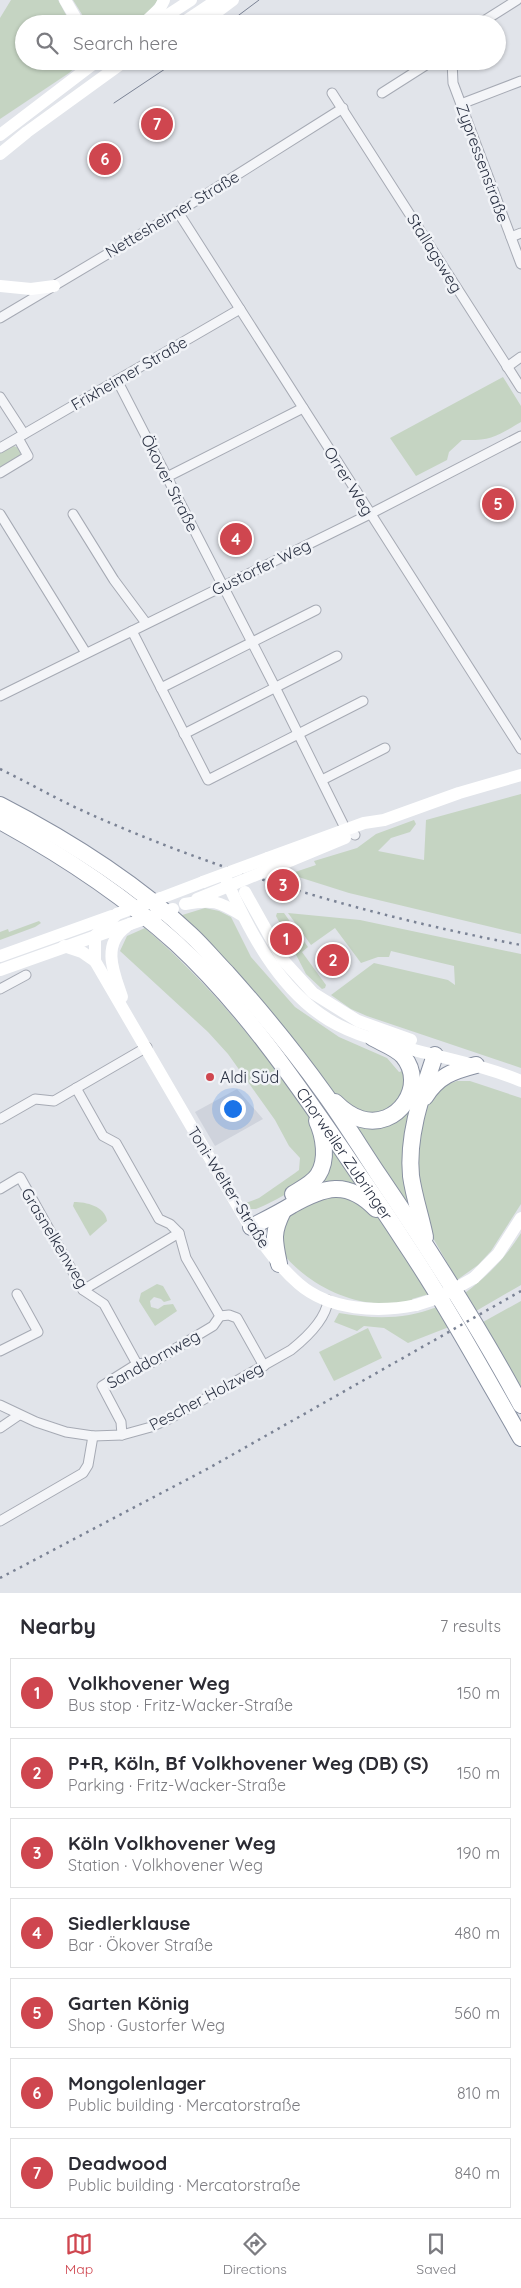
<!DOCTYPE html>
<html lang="en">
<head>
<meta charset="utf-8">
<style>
  :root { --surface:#fff; --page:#f7f7f7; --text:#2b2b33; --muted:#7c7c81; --line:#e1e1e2; --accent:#cf464f }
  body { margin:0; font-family:Quicksand,sans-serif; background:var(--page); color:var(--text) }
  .you { position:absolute; left:232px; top:1108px; width:18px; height:18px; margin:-12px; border:4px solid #fff; border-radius:50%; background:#1a73e8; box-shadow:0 0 0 8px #1a73e833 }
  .badge { display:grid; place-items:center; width:32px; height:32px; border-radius:50%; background:var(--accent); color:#fff; font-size:16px; font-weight:700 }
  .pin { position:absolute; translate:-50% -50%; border:2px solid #fff; box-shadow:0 1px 5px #0006 }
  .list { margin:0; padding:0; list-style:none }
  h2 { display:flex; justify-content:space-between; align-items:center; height:65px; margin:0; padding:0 20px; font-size:21px }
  h2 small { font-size:16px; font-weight:400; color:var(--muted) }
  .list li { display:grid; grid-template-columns:32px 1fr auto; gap:15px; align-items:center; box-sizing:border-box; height:70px; margin:0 10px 10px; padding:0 10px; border:1px solid var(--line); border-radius:0px }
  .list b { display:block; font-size:19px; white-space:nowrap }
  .list p { margin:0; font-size:16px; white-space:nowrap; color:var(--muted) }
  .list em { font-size:16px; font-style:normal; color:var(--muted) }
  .icon { flex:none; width:28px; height:28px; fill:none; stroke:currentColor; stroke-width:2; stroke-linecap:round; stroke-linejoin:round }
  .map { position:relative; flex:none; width:521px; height:1593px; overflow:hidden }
  .search { position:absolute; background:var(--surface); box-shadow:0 1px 4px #0004; left:15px; right:15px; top:15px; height:55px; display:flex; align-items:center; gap:12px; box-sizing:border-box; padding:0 18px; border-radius:28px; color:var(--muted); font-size:19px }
  .sheet { height:625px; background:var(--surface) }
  nav { display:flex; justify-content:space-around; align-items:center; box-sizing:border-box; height:70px; border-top:1px solid var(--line); background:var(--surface); font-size:14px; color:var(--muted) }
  nav a { display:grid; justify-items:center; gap:2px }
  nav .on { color:var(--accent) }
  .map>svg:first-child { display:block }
  .built { fill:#cfd3dc }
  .green { fill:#c5d4c2 }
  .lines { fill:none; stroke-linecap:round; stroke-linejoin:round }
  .street-casing { stroke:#a6aab4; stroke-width:11 }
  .highway-casing { stroke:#8890a1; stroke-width:18 }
  .street { stroke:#f4f5f8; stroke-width:9 }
  .secondary { stroke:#fff; stroke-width:12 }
  .highway { stroke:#fff; stroke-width:16 }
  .tram { stroke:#7a8294; stroke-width:1 }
  .rail { stroke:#7a8294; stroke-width:2.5; stroke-dasharray:2.5 5; stroke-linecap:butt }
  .secondary-bridge { stroke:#fff; stroke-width:12 }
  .poi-dot { fill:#cf464f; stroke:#f1f3f7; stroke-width:2 }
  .labels { text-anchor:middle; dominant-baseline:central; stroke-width:5; stroke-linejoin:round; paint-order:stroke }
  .street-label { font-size:16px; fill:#293042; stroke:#f1f3f7 }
  .poi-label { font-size:16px; fill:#293042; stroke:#f1f3f7; text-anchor:start }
</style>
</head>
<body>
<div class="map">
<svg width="521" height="1593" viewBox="0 0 521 1593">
  <rect width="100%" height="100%" fill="#e1e4ea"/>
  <!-- built -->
  <polygon class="built" points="237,1089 263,1119 215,1146 195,1112"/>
  <!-- green -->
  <g class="green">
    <polygon points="11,0 58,0 71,24 24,24 24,61 82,61 69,73 0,119 0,18"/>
    <path d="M73 0H158C135 31 122 24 88 24Z"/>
    <path d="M503 377 521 406V422C497 436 491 441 462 440L449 452 447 460 416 476 390 438Z"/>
    <polygon points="11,445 19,448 21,457 0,471 0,452"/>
    <polygon points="521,794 521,934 349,893 289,874 316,865 314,861 357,848 376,834 414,820 416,824 410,832 391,838 378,851 424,860 426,820"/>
    <polygon points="205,908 219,911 231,917 251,957 295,1007 339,1037 387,1058 399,1072 406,1070 408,1091 378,1118 342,1105 179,916"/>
    <polygon points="277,913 284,913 308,947 302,952 326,985 325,988 322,989 306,974 276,916"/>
    <polygon points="288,913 360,920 521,954 521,1068 367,1016 351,1009 331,995 374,963 448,980 455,985 454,966 391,951 389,957 378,957 361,963 335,928 311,945"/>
    <polygon points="39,921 41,923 35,927 0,940 0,932 8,929 9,932"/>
    <path d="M145 928C198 974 244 1026 285 1083 296 1098 312 1116 316 1135 318 1141 319 1159 316 1165 308 1185 275 1201 256 1209H248L243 1204 259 1198 295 1173 299 1170 300 1158 289 1146 275 1120 228 1054 208 1032 120 951 127 936Z"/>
    <polygon points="422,1069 426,1070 419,1093 417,1219 340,1112 361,1123 413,1096"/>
    <polygon points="457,1081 470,1081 521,1098 521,1204 491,1251 478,1265 457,1280 429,1231 414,1159 429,1096 446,1085"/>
    <polygon points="328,1144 373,1200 320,1188"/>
    <path d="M337 1191 378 1217 429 1294 412 1299 413 1302C400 1302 387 1304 374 1303 339 1300 302 1279 281 1251L282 1218Z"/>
    <path d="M74 1202C86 1202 105 1206 107 1221L90 1236 73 1206Z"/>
    <path d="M521 1233V1285L476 1311 465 1293C488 1276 506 1257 521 1233Z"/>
    <polygon points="157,1284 163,1286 171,1300 164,1302 161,1299 154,1297 150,1301 151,1307 158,1309 164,1305 173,1304 177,1311 155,1326 139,1301 141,1293"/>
    <polygon points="521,1301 521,1389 483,1322"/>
    <path d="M437 1307 449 1327 408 1343 384 1328 364 1326 357 1331 334 1322 339 1313C374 1319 403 1320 437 1307Z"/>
    <polygon points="368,1328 382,1358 334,1381 319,1352"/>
  </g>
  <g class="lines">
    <!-- street casing -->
    <g class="street-casing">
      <g id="street">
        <polyline points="479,24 517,0"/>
        <polyline points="452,61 453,83 521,264"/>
        <polyline points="332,93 521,388"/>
        <polyline points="382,93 426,65 437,61"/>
        <polyline points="461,104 521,81"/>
        <polyline points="178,212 521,749"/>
        <polyline points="511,237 521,233"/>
        <polyline points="0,318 178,212 343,108"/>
        <polyline points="507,367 521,357"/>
        <polyline points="117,380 275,687 346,830 355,835"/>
        <polyline points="0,397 24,434"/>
        <polyline points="0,448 240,309"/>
        <polyline points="0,473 28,456 18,438"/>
        <polyline points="167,477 303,408"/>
        <polyline points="0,514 86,653"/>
        <polyline points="73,514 114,580 146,623"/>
        <polyline points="132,631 208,780 363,701"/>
        <polyline points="161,688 316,610"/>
        <polyline points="0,696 370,514 521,436"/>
        <polyline points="184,734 337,656"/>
        <polyline points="322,780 385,748"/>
        <polyline points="0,989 26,975"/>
        <polyline points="76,1088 103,1136 116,1143 159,1219 170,1224 179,1233 186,1258 220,1316 229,1315 237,1318 264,1366"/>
        <polyline points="0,1119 35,1099 54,1101 147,1047"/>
        <polyline points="0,1189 20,1177 83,1290 104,1304 137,1364"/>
        <polyline points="83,1290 179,1233"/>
        <polyline points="0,1351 38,1332 17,1294"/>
        <path d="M0 1405 36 1422 66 1432 93 1436 122 1435 151 1427 169 1419 291 1350C306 1338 326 1320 328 1300"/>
        <polyline points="0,1428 19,1415"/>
        <polyline points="122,1435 121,1422 102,1386 137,1364 153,1362 213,1326 220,1316"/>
        <polyline points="0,1521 83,1473 88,1465 93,1436"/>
      </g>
    </g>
    <!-- highway casing -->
    <g class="highway-casing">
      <g id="highway">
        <path d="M0 805C68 840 135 882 191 935 204 947 215 961 227 973 261 1011 294 1051 324 1093 343 1119 360 1147 378 1174 429 1249 478 1325 521 1405"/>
        <path id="s1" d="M0 821C62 855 124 896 176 943 241 1003 293 1078 343 1151 363 1181 384 1210 403 1240 446 1304 483 1372 521 1438"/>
        <path d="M425 1097C438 1076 453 1071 476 1065"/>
        <path d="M335 1102C342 1109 351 1116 361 1119 397 1130 428 1086 403 1056 396 1048 382 1043 373 1038"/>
        <path d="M293 1194C301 1189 313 1183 318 1175 328 1160 324 1136 317 1121"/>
        <path d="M251 1227C265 1220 279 1213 292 1205 324 1187 347 1179 376 1209"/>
        <path d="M425 1237C421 1217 414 1197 411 1176 407 1135 422 1094 435 1055"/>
        <path d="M279 1264C274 1240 272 1233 283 1211"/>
      </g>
    </g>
    <!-- street -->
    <use href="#street" class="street"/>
    <!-- secondary -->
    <g class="secondary">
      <polyline points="65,0 79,24"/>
      <polyline points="143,24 160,8 164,0"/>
      <polyline points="154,24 191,0"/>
      <polyline points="181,24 217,0"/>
      <polyline points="201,24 233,0"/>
      <polyline points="0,135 97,61"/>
      <polyline points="0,154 27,132 125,61"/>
      <polyline points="0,286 31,289 54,286"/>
      <polyline points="268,858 364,823 384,820 459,793 521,775"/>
      <polyline points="280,865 345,838"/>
      <path d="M225 877C248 929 278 989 329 1020 357 1037 394 1045 426 1053 458 1061 490 1068 521 1081"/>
      <polyline points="245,892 283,960 313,993 358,1021 411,1040"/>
      <polyline points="161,898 203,882"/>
      <polyline points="197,899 229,886"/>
      <path d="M185 904C213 899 219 901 243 916"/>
      <path d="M117 914 95 936V961L247 1222C263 1243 278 1266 299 1284 329 1310 378 1313 416 1305"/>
      <polyline points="64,946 82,952 95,961"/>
      <polyline points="0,956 112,916"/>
      <polyline points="0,970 130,924"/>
      <path d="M122 997C114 973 101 945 126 927"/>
      <polyline points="474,1278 498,1254 521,1218"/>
    </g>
    <!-- highway -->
    <use href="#highway" class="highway"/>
    <!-- tram -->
    <g class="tram">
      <polyline points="227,24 259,0"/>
      <polyline points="114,103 177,61"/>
    </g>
    <!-- rail -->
    <g class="rail">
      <path d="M0 769C27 782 53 797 81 810 220 873 371 916 521 945"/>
      <polyline points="0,1578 209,1468 521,1291"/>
    </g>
    <!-- secondary-bridge -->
    <g class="secondary-bridge">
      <polyline points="203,882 268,858"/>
      <polyline points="229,886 280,865"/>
      <polyline points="117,914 161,898"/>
      <polyline points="130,924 173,909"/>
      <polyline points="416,1305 438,1298 474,1278"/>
    </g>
  </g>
  <!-- markers -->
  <circle class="poi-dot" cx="210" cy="1077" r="5"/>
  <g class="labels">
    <!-- street labels -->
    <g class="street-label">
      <text transform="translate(483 163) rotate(70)">Zypressenstraße</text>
      <text transform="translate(172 214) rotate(-31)">Nettesheimer Straße</text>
      <text transform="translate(435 253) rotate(58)">Stallagsweg</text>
      <text transform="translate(129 373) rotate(-30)">Frixheimer Straße</text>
      <text transform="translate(349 481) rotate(58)">Orrer Weg</text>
      <text transform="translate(170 483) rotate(63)">Ökover Straße</text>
      <text transform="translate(261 567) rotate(-26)">Gustorfer Weg</text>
      <text stroke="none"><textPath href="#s1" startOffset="485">Chorweiler Zubringer</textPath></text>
      <text transform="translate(229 1187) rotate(58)">Toni-Welter-Straße</text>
      <text transform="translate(55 1238) rotate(59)">Grasnelkenweg</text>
      <text transform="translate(153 1359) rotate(-29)">Sanddornweg</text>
      <text transform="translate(206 1396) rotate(-28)">Pescher Holzweg</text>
    </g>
    <!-- poi labels -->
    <g class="poi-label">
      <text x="220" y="1077">Aldi Süd</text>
    </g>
  </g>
</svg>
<div class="you"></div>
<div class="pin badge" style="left:286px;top:939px">1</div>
<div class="pin badge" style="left:333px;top:960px">2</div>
<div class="pin badge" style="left:283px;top:885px">3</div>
<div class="pin badge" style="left:236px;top:539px">4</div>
<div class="pin badge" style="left:498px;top:504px">5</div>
<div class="pin badge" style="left:105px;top:159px">6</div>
<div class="pin badge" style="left:157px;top:124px">7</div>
<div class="search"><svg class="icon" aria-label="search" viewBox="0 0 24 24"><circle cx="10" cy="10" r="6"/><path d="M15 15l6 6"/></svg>Search here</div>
</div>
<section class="sheet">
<h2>Nearby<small>7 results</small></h2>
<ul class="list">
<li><span class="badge">1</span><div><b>Volkhovener Weg</b><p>Bus stop · Fritz-Wacker-Straße</p></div><em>150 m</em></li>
<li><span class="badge">2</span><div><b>P+R, Köln, Bf Volkhovener Weg (DB) (S)</b><p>Parking · Fritz-Wacker-Straße</p></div><em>150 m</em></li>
<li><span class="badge">3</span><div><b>Köln Volkhovener Weg</b><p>Station · Volkhovener Weg</p></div><em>190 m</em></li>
<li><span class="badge">4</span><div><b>Siedlerklause</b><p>Bar · Ökover Straße</p></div><em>480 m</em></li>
<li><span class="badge">5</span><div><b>Garten König</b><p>Shop · Gustorfer Weg</p></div><em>560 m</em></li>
<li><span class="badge">6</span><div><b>Mongolenlager</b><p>Public building · Mercatorstraße</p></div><em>810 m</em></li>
<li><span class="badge">7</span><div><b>Deadwood</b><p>Public building · Mercatorstraße</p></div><em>840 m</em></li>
</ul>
</section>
<nav>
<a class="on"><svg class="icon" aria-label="map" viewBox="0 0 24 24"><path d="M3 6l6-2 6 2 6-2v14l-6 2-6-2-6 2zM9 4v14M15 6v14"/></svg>Map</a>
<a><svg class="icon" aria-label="directions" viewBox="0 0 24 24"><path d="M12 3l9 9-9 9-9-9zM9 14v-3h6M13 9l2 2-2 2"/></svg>Directions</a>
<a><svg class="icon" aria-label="saved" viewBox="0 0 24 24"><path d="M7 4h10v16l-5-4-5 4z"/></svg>Saved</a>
</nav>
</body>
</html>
